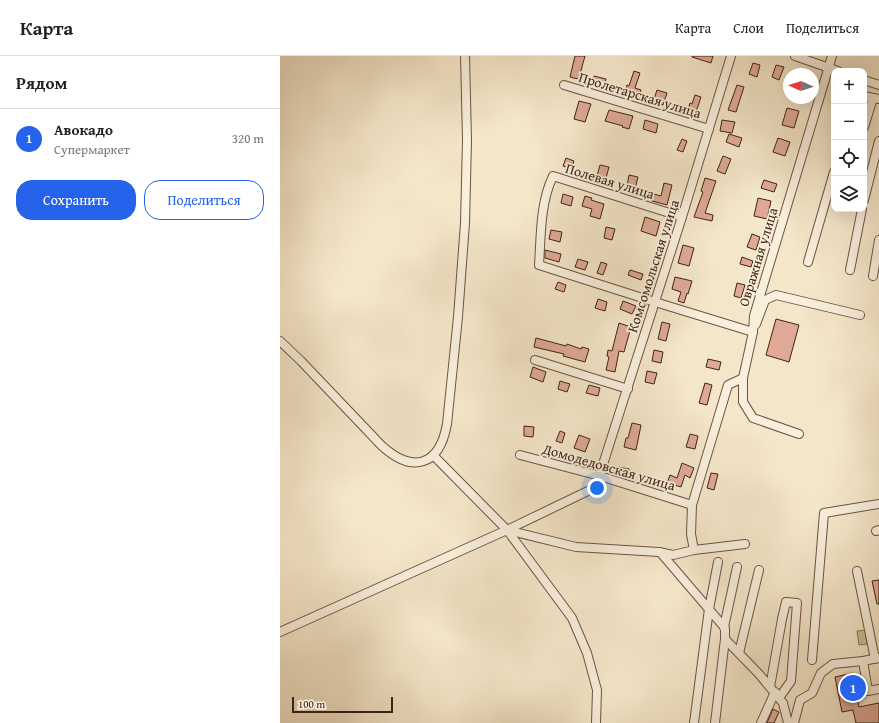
<!DOCTYPE html>
<html lang="ru">
<head>
<meta charset="utf-8">
<style>
  :root { --surface:#fff; --page:#f2f2f2; --text:#202124; --muted:#757577; --line:#e0e0e0; --accent:#2563eb }
  body { margin:0; font-family:"Gentium Book Plus",serif; background:var(--page); color:var(--text) }
  .controls { position:absolute; right:12px; top:12px; display:grid; overflow:hidden; border-radius:8px; box-shadow:0 4px 16px #0002 }
  .controls button { width:36px; height:36px; display:grid; place-items:center; padding:0; border:0; border-bottom:1px solid var(--line); background:var(--surface); color:var(--text); font:20px sans-serif }
  .compass { position:absolute; left:503px; top:12px; width:36px; height:36px; border-radius:50%; background:var(--surface); box-shadow:0 4px 16px #0002; rotate:273deg }
  .scale { position:absolute; left:12px; bottom:10px; width:101px; box-sizing:border-box; padding-left:4px; border:2px solid #3f2316; border-top:0; font-size:11px; line-height:14px; white-space:nowrap; color:#3f2316; -webkit-text-stroke:3px #f8efdc; paint-order:stroke }
  .you { position:absolute; left:317px; top:432px; width:14px; height:14px; margin:-10px; border:3px solid #fff; border-radius:50%; background:#1a73e8; box-shadow:0 0 0 6px #1a73e833 }
  .badge { display:grid; place-items:center; width:26px; height:26px; border-radius:50%; background:var(--accent); color:#fff; font-size:13px; font-weight:700 }
  .pin { position:absolute; translate:-50% -50%; border:2px solid #fff; box-shadow:0 1px 4px #0006 }
  .list { margin:0; padding:0; list-style:none }
  h2 { display:flex; justify-content:space-between; align-items:center; height:52px; margin:0; padding:0 16px; font-size:17px }
  h2 small { font-size:13px; font-weight:400; color:var(--muted) }
  .list li { display:grid; grid-template-columns:26px 1fr auto; gap:12px; align-items:center; box-sizing:border-box; height:60px; padding:0 16px; border-top:1px solid var(--line) }
  .list b { display:block; font-size:15px; white-space:nowrap }
  .list p { margin:0; font-size:13px; white-space:nowrap; color:var(--muted) }
  .list em { font-size:13px; font-style:normal; color:var(--muted) }
  .actions { display:flex; gap:8px; padding:12px 16px }
  .actions a { flex:1; padding:9px 0; border:1px solid var(--accent); border-radius:16px; text-align:center; font-size:14px; color:var(--accent) }
  .actions .main { background:var(--accent); color:#fff }
  .icon { flex:none; width:22px; height:22px; fill:none; stroke:currentColor; stroke-width:2; stroke-linecap:round; stroke-linejoin:round }
  .map { position:relative; flex:none; width:599px; height:667px; overflow:hidden }
  header { display:flex; align-items:center; gap:24px; box-sizing:border-box; height:56px; padding:0 20px; background:var(--surface); border-bottom:1px solid var(--line) }
  header strong { font-size:19px }
  nav { display:flex; gap:22px; margin-inline-start:auto; font-size:14px }
  main { display:flex }
  aside { flex:1; background:var(--surface) }
  .map>svg:first-child { display:block }
  .green { fill:#c1c393; stroke:#807354 }
  .building { fill:#dfa996; stroke:#3f2316 }
  .lines { fill:none; stroke-linecap:round; stroke-linejoin:round }
  .minor-casing { stroke:#6c5443; stroke-width:10 }
  .minor { stroke:#f8efdc; stroke-width:8 }
  .labels { text-anchor:middle; dominant-baseline:central; stroke-width:3.5; stroke-linejoin:round; paint-order:stroke }
  .street-label { font-size:14px; fill:#3f2316; stroke:#f8efdc }
</style>
</head>
<body>
<header>
<strong>Карта</strong>
<nav><a>Карта</a><a>Слои</a><a>Поделиться</a></nav>
</header>
<main>
<aside>
<h2>Рядом<small></small></h2>
<ul class="list">
<li><span class="badge">1</span><div><b>Авокадо</b><p>Супермаркет</p></div><em>320 m</em></li>
</ul>
<div class="actions"><a class="main">Сохранить</a><a>Поделиться</a></div>
</aside>
<div class="map">
<svg width="599" height="667" viewBox="0 0 599 667">
  <rect width="100%" height="100%" fill="#f4e6c9"/>
  <filter id="stains"><feTurbulence type="fractalNoise" baseFrequency=".005" numOctaves="4"/><feColorMatrix values="0 0 0 0 .2 0 0 0 0 .09 0 0 0 0 .02 0 0 0 .5 -.17"/></filter>
  <radialGradient id="worn" r=".72"><stop offset=".6" stop-color="#630" stop-opacity="0"/><stop offset="1" stop-color="#630" stop-opacity=".3"/></radialGradient>
  <!-- green -->
  <polygon class="green" points="585,574 587,588 579,589 577,575"/>
  <!-- building -->
  <g class="building">
    <polygon points="295,0 305,0 300,18 304,19 302,24 290,21"/>
    <polygon points="412,0 433,0 431,7 412,1"/>
    <polygon points="473,7 480,9 477,21 469,18"/>
    <polygon points="496,9 504,11 499,24 492,21"/>
    <polygon points="354,15 360,17 355,32 361,34 359,40 345,36 347,29 349,30"/>
    <polygon points="314,20 326,23 324,30 313,27"/>
    <polygon points="457,29 464,31 456,56 448,54"/>
    <polygon points="377,34 387,37 383,49 373,46"/>
    <polygon points="415,39 421,41 415,59 407,56 410,47 412,48"/>
    <polygon points="299,45 311,48 305,66 294,63"/>
    <polygon points="507,52 519,55 514,72 502,69"/>
    <polygon points="329,54 353,60 349,73 342,71 343,70 325,65"/>
    <polygon points="365,64 378,68 376,77 363,73"/>
    <polygon points="442,64 455,66 452,77 440,75"/>
    <polygon points="449,78 462,82 459,91 446,86"/>
    <polygon points="498,82 510,86 505,100 493,96"/>
    <polygon points="402,83 407,85 403,96 397,94"/>
    <polygon points="443,100 451,103 445,118 437,115"/>
    <polygon points="286,102 294,105 291,113 283,110"/>
    <polygon points="320,109 329,111 326,122 317,120"/>
    <polygon points="349,119 358,121 355,133 347,130"/>
    <polygon points="425,122 436,125 425,157 433,159 432,165 414,161 423,136 421,135"/>
    <polygon points="484,124 497,128 494,136 481,132"/>
    <polygon points="384,127 392,129 387,149 372,145 374,138 381,140"/>
    <polygon points="283,138 293,141 291,150 281,147"/>
    <polygon points="305,140 312,142 311,144 324,148 320,163 310,160 312,153 302,150"/>
    <polygon points="478,142 491,145 487,163 474,160"/>
    <polygon points="365,161 380,166 376,180 361,175"/>
    <polygon points="326,171 335,173 332,184 324,182"/>
    <polygon points="271,174 282,176 280,186 269,183"/>
    <polygon points="472,178 480,181 476,194 467,191"/>
    <polygon points="403,189 414,192 409,210 398,207"/>
    <polygon points="265,194 281,198 279,206 265,202"/>
    <polygon points="462,201 473,205 471,211 460,208"/>
    <polygon points="298,203 308,206 305,214 295,211"/>
    <polygon points="321,206 327,208 323,219 317,217"/>
    <polygon points="350,214 363,218 361,224 348,219"/>
    <polygon points="395,221 412,225 408,238 407,237 404,247 398,245 401,236 392,233"/>
    <polygon points="278,226 286,229 284,236 275,233"/>
    <polygon points="457,227 465,229 461,242 454,240"/>
    <polygon points="318,243 327,246 325,255 315,252"/>
    <polygon points="343,245 356,250 352,258 340,253"/>
    <polygon points="496,263 519,269 509,306 486,299"/>
    <polygon points="382,266 390,268 386,285 378,283"/>
    <polygon points="339,267 351,271 344,296 339,295 335,316 326,314 329,301 327,300 328,294 332,295"/>
    <polygon points="256,282 286,290 287,288 301,293 302,291 309,293 305,306 283,300 284,298 254,291"/>
    <polygon points="374,294 383,296 381,307 372,305"/>
    <polygon points="428,303 441,306 439,314 426,311"/>
    <polygon points="253,311 266,316 263,326 250,321"/>
    <polygon points="367,315 377,317 374,328 365,326"/>
    <polygon points="280,325 290,328 287,336 278,333"/>
    <polygon points="425,327 432,329 427,349 419,347"/>
    <polygon points="309,329 320,332 318,340 306,337"/>
    <polygon points="352,367 361,369 356,394 344,391 346,382 348,382"/>
    <polygon points="244,370 254,371 253,381 244,380"/>
    <polygon points="280,375 285,377 282,387 276,385"/>
    <polygon points="410,378 418,380 415,393 406,391"/>
    <polygon points="299,379 310,383 305,396 294,392"/>
    <polygon points="402,407 414,412 410,422 405,419 401,431 387,427 390,419 397,422"/>
    <polygon points="338,411 349,413 347,423 337,419"/>
    <polygon points="431,417 438,418 434,434 427,432"/>
    <polygon points="599,524 599,548 597,548 592,525"/>
    <polygon points="573,617 579,651 599,647 599,667 576,667 573,654 562,656 555,621"/>
    <polygon points="493,653 499,656 494,667 487,667"/>
  </g>
  <g class="lines">
    <!-- minor casing -->
    <g class="minor-casing">
      <g id="minor">
        <polyline points="515,0 558,15"/>
        <polyline points="584,24 599,29"/>
        <polyline points="284,29 429,73"/>
        <polyline points="584,40 599,43"/>
        <polyline points="584,71 593,42"/>
        <polyline points="584,144 599,85"/>
        <path d="M402 161 273 120C260 147 261 180 259 209L375 246 473 276"/>
        <polyline points="528,206 554,116"/>
        <polyline points="570,214 582,153"/>
        <polyline points="593,220 599,184"/>
        <polyline points="476,268 485,244 496,239 580,259"/>
        <path d="M0 285 21 305 101 389C131 417 159 412 167 368L178 261 185 167 187 84 185 0"/>
        <polyline points="255,304 348,333"/>
        <polyline points="519,378 473,362 463,346 463,322 473,276 474,260 552,0"/>
        <polyline points="153,399 227,474 292,562 307,597 317,634 316,667"/>
        <polyline points="240,399 320,420 412,449"/>
        <polyline points="227,474 296,491 379,496 393,499 414,494 411,478 412,449 448,329 463,322"/>
        <polyline points="596,475 599,474"/>
        <polyline points="414,494 465,488"/>
        <polyline points="380,496 445,572 445,583 479,618 503,647 508,667"/>
        <polyline points="577,515 595,603"/>
        <polyline points="444,571 457,511"/>
        <polyline points="0,576 227,474 312,433 317,427 402,161 451,0"/>
        <polyline points="459,597 479,514"/>
        <polyline points="599,602 583,605 588,635 599,633"/>
        <polyline points="532,604 544,457 599,448"/>
        <polyline points="490,631 502,563 506,546 517,547 511,625 499,642"/>
        <polyline points="414,667 429,553 438,506"/>
        <polyline points="435,667 445,583"/>
        <polyline points="481,667 495,636"/>
        <polyline points="514,667 520,644 532,637 541,617 553,608 583,605"/>
      </g>
    </g>
    <!-- minor -->
    <use href="#minor" class="minor"/>
  </g>
  <g class="labels">
    <!-- street labels -->
    <g class="street-label">
      <text transform="translate(360 39) rotate(17)">Пролетарская улица</text>
      <text transform="translate(330 125) rotate(17)">Полевая улица</text>
      <text transform="translate(478 201) rotate(-73)">Овражная улица</text>
      <text transform="translate(373 210) rotate(-72)">Комсомольская улица</text>
      <text transform="translate(329 411) rotate(16)">Домодедовская улица</text>
    </g>
  </g>
  <rect width="100%" height="100%" filter="url(#stains)"/>
  <rect width="100%" height="100%" fill="url(#worn)"/>
</svg>
<div class="controls">
<button>+</button>
<button>−</button>
<button><svg class="icon" aria-label="locate" viewBox="0 0 24 24"><circle cx="12" cy="12" r="6"/><path d="M12 2v4M12 18v4M2 12h4M18 12h4"/></svg></button>
<button><svg class="icon" aria-label="layers" viewBox="0 0 24 24"><path d="M12 4l9 5-9 5-9-5zM3 14l9 5 9-5"/></svg></button>
</div>
<svg class="compass" viewBox="-18 -18 36 36"><path d="M0-13l5 13h-10z" fill="#e53935"/><path d="M0 13l5-13h-10z" fill="#757577"/></svg>
<div class="scale">100 m</div>
<div class="you"></div>
<div class="pin badge" style="left:573px;top:632px">1</div>
</div>
</main>
</body>
</html>
